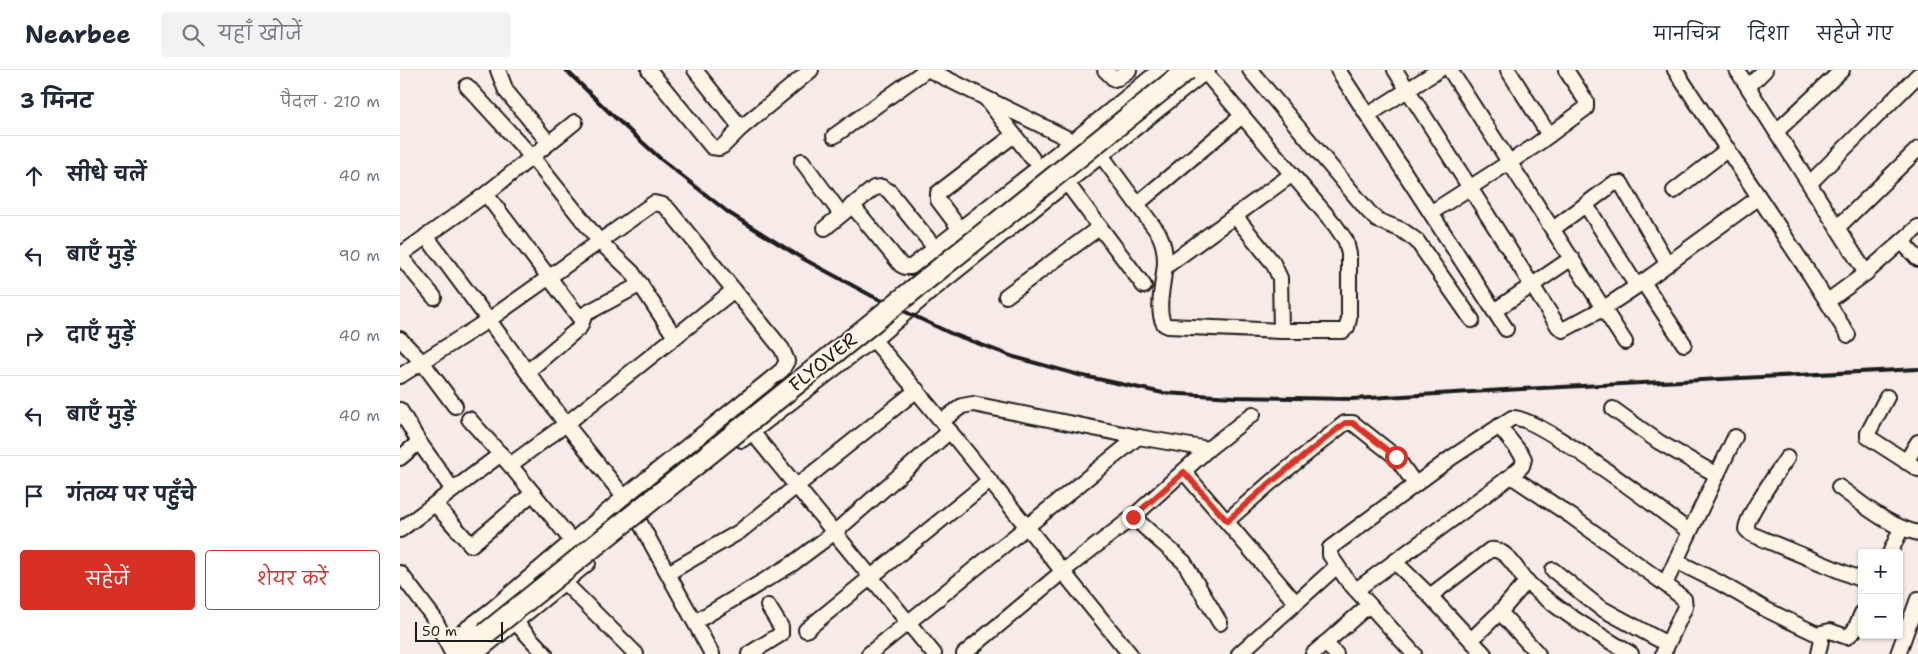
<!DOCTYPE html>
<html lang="hi">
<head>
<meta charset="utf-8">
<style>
  :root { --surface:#fff; --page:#f2f2f3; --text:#1f2937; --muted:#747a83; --line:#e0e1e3; --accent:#d93025 }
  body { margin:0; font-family:"Shantell Sans","Playpen Sans Deva",sans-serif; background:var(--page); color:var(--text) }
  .controls { position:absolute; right:15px; bottom:15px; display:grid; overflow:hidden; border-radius:5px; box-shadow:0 1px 4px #0004 }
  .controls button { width:45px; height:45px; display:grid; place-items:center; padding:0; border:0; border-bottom:1px solid var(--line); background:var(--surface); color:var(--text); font:25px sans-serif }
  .scale { position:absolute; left:15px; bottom:12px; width:88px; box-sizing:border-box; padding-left:5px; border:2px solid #1c1c1c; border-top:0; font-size:14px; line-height:18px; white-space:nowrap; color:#1c1c1c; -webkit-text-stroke:4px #fcf5e5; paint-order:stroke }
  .stop { position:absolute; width:15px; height:15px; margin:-11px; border:4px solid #d93025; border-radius:50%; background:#fff }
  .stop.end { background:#d93025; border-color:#fff; box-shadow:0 1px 5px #0008 }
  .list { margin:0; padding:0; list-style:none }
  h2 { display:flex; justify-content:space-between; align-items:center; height:65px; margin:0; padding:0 20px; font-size:21px }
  h2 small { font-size:16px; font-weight:400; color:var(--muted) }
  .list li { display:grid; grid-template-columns:32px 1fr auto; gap:15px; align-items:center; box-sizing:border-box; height:80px; padding:0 20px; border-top:1px solid var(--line) }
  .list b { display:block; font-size:19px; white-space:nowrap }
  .list em { font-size:16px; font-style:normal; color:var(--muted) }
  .actions { display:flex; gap:10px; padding:15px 20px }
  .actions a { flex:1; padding:11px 0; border:1px solid var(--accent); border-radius:5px; text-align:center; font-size:18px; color:var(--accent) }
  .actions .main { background:var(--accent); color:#fff }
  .icon { flex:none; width:28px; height:28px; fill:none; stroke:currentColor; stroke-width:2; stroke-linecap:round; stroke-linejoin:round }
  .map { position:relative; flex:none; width:1518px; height:584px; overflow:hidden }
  header { display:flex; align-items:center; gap:30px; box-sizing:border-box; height:70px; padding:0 25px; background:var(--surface); border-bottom:1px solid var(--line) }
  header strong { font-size:24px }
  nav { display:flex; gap:28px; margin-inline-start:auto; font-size:18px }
  .search { width:350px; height:45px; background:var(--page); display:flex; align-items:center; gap:12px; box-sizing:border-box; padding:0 18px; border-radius:5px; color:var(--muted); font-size:19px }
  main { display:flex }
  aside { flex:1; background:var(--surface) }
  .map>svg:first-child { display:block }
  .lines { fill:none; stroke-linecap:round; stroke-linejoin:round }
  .street-casing { stroke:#1c1c1c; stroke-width:18 }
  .secondary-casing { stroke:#1c1c1c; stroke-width:24 }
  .street { stroke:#fcf5e5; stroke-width:14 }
  .secondary { stroke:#fcf5e5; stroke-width:20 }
  .rail { stroke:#1c1c1c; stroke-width:4 }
  .secondary-bridge-casing { stroke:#1c1c1c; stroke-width:24; stroke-linecap:butt }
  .secondary-bridge { stroke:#fcf5e5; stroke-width:20 }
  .route { stroke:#d93025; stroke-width:6 }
  .labels { text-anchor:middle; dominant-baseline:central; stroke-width:4; stroke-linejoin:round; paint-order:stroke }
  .street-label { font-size:19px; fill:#1c1c1c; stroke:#fcf5e5 }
</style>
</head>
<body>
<header>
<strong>Nearbee</strong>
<div class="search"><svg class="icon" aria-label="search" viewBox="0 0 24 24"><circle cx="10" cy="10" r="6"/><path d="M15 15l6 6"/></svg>यहाँ खोजें</div>
<nav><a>मानचित्र</a><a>दिशा</a><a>सहेजे गए</a></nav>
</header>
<main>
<aside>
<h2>3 मिनट<small>पैदल · 210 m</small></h2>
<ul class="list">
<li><svg class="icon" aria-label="ahead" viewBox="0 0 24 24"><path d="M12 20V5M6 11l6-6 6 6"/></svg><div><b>सीधे चलें</b></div><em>40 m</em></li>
<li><svg class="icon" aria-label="left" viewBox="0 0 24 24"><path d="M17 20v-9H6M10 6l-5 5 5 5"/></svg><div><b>बाएँ मुड़ें</b></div><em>90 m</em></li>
<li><svg class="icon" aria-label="right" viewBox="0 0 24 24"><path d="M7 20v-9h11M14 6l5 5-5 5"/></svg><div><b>दाएँ मुड़ें</b></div><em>40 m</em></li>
<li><svg class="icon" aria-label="left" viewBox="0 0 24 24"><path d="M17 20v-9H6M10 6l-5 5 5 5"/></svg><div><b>बाएँ मुड़ें</b></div><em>40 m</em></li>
<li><svg class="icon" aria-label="arrive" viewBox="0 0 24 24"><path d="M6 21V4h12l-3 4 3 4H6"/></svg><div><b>गंतव्य पर पहुँचे</b></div></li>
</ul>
<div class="actions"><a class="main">सहेजें</a><a>शेयर करें</a></div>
</aside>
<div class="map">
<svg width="1518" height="584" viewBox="0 0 1518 584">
  <rect width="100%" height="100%" fill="#f7ebe8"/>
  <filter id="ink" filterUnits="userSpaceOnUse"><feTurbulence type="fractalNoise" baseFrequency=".02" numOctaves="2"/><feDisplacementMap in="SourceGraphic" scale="10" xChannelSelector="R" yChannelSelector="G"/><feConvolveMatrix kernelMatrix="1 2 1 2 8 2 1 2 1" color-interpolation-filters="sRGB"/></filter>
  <g filter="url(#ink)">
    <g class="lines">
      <!-- street casing -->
      <g class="street-casing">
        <g id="street">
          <polyline points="98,0 106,21 149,73"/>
          <polyline points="249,0 312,77 319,78 323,76 341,58 411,0"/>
          <polyline points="295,0 341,58"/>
          <path d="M529 0 701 85 759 164C763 172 765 182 765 191 765 209 755 239 764 254L768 256 881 261H943L947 257 949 249V184L946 171 935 155 805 2"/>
          <polyline points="705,0 714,9 718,8 729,0"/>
          <polyline points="850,0 968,141 977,150 1002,160 1017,171 1072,250"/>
          <polyline points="938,0 1106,259"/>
          <polyline points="995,0 1158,256 1163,260 1204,238 1243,212 1358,128"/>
          <polyline points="1050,0 1225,272"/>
          <polyline points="1108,0 1149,65"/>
          <polyline points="1275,0 1411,206 1448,265"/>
          <polyline points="1337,0 1466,203"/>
          <polyline points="67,16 133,88 200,172 232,202 275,267"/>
          <polyline points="1348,17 1365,0"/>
          <polyline points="587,30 632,88"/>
          <polyline points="968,45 1039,0"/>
          <polyline points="1377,61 1442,0"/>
          <polyline points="434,66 526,0"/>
          <polyline points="402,91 441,144"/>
          <polyline points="667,113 744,216"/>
          <polyline points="1410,113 1518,5"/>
          <polyline points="1274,121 1328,79"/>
          <polyline points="86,124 182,251"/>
          <polyline points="737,134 842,46"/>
          <polyline points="452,135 501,195 505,197 511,197 673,71 760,0"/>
          <polyline points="1186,135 1236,215"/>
          <polyline points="1032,142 1133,77 1186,38 1186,31 1166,0"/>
          <polyline points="835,146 873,193 880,208 881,261"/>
          <polyline points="425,158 474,118 482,117 489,121 535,178"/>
          <polyline points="1437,158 1518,79"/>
          <polyline points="560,159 538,130 538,123 614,65"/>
          <polyline points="1153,159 1213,114 1221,113 1267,193"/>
          <polyline points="26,166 166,354 224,427"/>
          <polyline points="1502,172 1518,189"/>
          <polyline points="0,185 86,124 175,52"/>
          <polyline points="0,186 34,227"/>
          <polyline points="765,197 891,105"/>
          <polyline points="1243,212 1284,274"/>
          <polyline points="606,226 700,157"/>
          <polyline points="1428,231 1466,203 1518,157"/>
          <polyline points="1094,241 1172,188"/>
          <polyline points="0,269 22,292 55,336"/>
          <polyline points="473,271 535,218 808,0"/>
          <polyline points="127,302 180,257 185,244 241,214"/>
          <polyline points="0,306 90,249 254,133 263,135 268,139 382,279 387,291 382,300 224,427 91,540 48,573"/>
          <polyline points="1487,327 1468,363 1468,367 1518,399"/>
          <polyline points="1213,339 1259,372 1317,405"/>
          <polyline points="0,340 19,372 53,420"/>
          <polyline points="69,349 110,395 172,471"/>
          <polyline points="542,351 562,336 573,334 738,367 808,379"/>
          <polyline points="352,362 534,584"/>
          <path d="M342 370 465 275 473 271 477 274C564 375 645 482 730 584"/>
          <polyline points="0,388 19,372"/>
          <path d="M1387 388C1377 403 1347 444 1346 459L1351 464 1462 510"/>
          <polyline points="1506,392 1518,372"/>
          <polyline points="110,395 166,354 334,220"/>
          <polyline points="784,402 896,533"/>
          <polyline points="1111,406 1171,446 1265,514 1284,529 1285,537 1263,584"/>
          <path d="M1439 417C1464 435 1487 456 1518 463"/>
          <polyline points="35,434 71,475 133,423"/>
          <polyline points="733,447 784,492 820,553"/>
          <polyline points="239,451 312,584"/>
          <polyline points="827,451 870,413 945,353 953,353 996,387 1015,414"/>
          <polyline points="0,460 101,384"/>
          <polyline points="1490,483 1501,459"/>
          <polyline points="1276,491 1320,513 1367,540 1417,564 1421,570 1418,584"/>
          <polyline points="995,492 1030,526 1084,584"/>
          <polyline points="1153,500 1199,537 1267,574"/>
          <polyline points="0,503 34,548 51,581"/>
          <polyline points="268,503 339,462 517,320"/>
          <polyline points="165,513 236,584"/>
          <polyline points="1265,514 1335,367"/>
          <polyline points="956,520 1111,406 1122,396 1124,389 1122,385 1099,356"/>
          <path d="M1030 526 1090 480C1106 477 1117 501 1126 511 1155 539 1196 563 1231 584"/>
          <polyline points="1100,542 1138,584"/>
          <polyline points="295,552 392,494 435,462 550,361"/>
          <polyline points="116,553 145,584"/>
          <polyline points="406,560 589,411"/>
          <polyline points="1417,564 1430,561 1447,567 1454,561 1462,543"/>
          <polyline points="1071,570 1100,542 1127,511"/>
          <polyline points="925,573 936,584"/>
          <polyline points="76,584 188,493"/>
          <polyline points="349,584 381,564 381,557 368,536"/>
          <polyline points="469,584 738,367"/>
          <polyline points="564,584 662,502 733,447 808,379 853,344"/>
          <polyline points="839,584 937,496"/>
          <polyline points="913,584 969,535"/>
          <path d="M1014 584 947 510 930 485V478L1051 388 1112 348C1137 344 1262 442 1289 461"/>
          <polyline points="1498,584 1518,529"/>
        </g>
      </g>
      <!-- secondary casing -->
      <g class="secondary-casing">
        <polyline id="secondary" points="59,584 85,564"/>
      </g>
      <!-- street -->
      <use href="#street" class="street"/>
      <!-- secondary -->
      <use href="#secondary" class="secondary"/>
      <!-- rail -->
      <polyline class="rail" points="166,0 210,43 262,90 329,143 400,187 472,226 550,263 614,287 679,305 763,323 834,327 952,329 1122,319 1518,299"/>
      <!-- secondary-bridge casing -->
      <g class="secondary-bridge-casing">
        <polyline id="secondary-bridge" points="85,564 787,0"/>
      </g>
      <!-- secondary-bridge -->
      <use href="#secondary-bridge" class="secondary-bridge"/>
    </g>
  </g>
  <g class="lines" filter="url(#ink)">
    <!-- route -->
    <polyline class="route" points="733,447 784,402 827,451 870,413 945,353 953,353 996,387"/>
  </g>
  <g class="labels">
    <!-- street labels -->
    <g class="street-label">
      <text transform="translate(423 292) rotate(-39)">FLYOVER</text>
    </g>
  </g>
</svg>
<div class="controls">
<button>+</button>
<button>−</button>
</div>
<div class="scale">50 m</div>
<div class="stop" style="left:996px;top:387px"></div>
<div class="stop end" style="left:733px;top:447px"></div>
</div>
</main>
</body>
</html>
